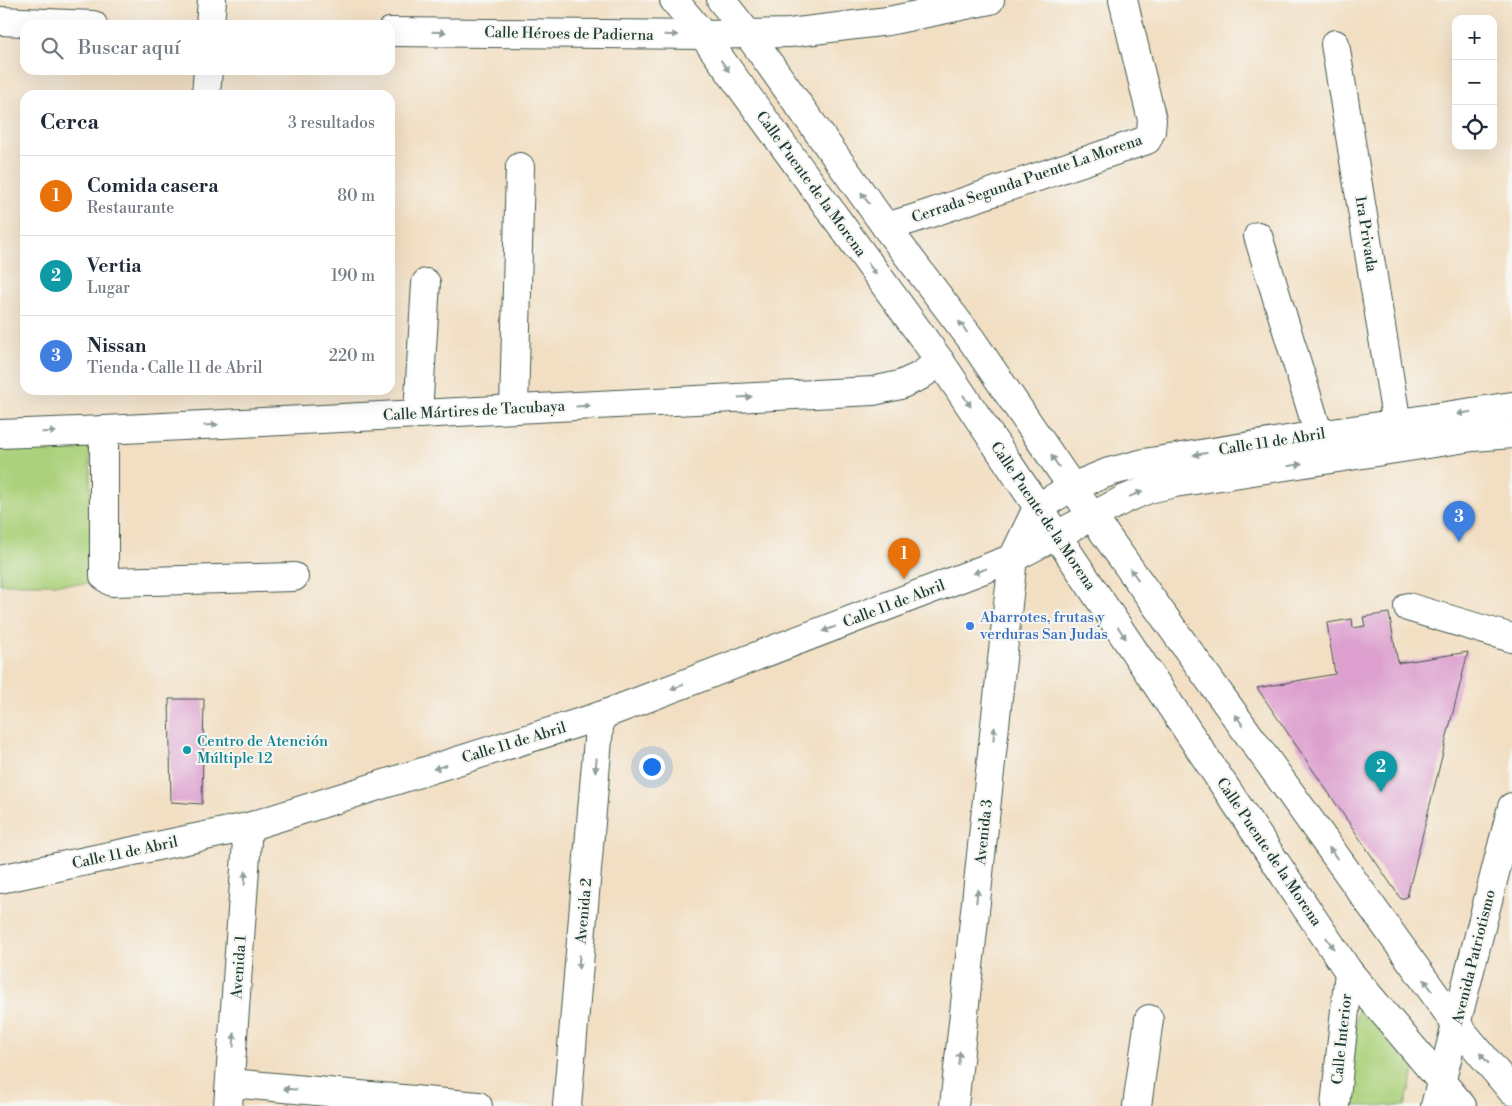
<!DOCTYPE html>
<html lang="es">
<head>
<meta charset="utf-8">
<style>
  :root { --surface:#fff; --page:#f2f2f3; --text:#1f2937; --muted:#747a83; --line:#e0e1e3; --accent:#0f766e }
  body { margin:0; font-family:"Libre Bodoni",serif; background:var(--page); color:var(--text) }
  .controls { position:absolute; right:15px; top:15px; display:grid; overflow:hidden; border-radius:10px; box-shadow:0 5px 20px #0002 }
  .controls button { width:45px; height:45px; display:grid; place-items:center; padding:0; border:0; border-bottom:1px solid var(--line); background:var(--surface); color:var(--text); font:25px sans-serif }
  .you { position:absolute; left:651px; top:766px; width:18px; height:18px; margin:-12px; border:4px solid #fff; border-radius:50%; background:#1a73e8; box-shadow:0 0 0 8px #1a73e833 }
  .badge { display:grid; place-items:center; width:32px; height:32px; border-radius:50%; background:var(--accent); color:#fff; font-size:16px; font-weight:700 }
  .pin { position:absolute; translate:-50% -41px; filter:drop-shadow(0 1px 2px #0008) }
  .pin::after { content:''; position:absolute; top:26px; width:18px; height:15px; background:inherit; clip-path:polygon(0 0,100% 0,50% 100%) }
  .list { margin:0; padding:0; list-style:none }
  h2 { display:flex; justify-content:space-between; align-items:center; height:65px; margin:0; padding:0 20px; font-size:21px }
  h2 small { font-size:16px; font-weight:400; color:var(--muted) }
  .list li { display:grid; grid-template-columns:32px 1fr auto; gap:15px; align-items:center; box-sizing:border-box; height:80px; padding:0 20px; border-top:1px solid var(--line) }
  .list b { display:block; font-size:19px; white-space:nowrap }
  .list p { margin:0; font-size:16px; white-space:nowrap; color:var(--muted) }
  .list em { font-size:16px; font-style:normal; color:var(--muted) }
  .icon { flex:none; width:28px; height:28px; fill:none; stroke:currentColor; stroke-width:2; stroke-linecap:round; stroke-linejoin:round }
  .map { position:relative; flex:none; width:1512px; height:1106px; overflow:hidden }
  .search { position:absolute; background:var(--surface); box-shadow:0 5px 20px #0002; left:20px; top:20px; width:375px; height:55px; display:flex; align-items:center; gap:12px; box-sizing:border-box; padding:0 18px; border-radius:15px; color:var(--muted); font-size:19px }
  .panel { position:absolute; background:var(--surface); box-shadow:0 5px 20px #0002; left:20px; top:90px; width:375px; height:305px; border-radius:15px }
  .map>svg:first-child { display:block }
  .green { fill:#acd17b; stroke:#668758 }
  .building { fill:#dda0cf }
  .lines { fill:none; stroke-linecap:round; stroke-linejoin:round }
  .minor-casing { stroke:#3f5549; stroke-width:30 }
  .major-casing { stroke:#3f5549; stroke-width:30 }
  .minor { stroke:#fff; stroke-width:28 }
  .major { stroke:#fff; stroke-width:28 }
  .oneway { fill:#8f9e9a }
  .shop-dot { fill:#3f7fe0; stroke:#f6f6f2; stroke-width:2 }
  .culture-dot { fill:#0f9aa8; stroke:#f6f6f2; stroke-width:2 }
  .labels { text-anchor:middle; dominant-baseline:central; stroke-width:4; stroke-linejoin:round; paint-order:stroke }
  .street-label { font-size:15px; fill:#1f3d34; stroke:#f6f6f2 }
  .shop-label { font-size:15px; fill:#366cbe; stroke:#f6f6f2; text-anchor:start }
  .culture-label { font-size:15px; fill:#0d838f; stroke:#f6f6f2; text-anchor:start }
</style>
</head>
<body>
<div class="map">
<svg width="1512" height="1106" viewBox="0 0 1512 1106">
  <rect width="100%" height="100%" fill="#f6f6f2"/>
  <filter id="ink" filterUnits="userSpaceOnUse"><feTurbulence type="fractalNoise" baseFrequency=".02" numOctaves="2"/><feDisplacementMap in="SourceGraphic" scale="10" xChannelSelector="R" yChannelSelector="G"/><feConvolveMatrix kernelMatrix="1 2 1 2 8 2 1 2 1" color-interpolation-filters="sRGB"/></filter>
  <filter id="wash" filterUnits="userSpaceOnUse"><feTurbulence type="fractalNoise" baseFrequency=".0096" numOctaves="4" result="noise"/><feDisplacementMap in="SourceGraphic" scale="20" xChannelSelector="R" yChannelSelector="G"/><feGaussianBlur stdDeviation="1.12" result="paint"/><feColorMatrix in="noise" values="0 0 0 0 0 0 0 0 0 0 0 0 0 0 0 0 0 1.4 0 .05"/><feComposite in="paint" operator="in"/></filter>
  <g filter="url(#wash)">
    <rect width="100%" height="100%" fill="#f2dfc3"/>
    <!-- green -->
    <g class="green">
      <polygon points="90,442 91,584 0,584 0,446"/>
      <polygon points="1358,1002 1415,1067 1405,1106 1348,1106"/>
    </g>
    <g id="blocks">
      <!-- building -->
      <g class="building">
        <polygon points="1389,613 1398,663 1468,652 1407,897 1401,899 1257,688 1335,674 1327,623 1352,619 1353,628 1365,626 1363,617"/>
        <polygon points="169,699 204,699 202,804 171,802"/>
      </g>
    </g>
  </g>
  <g filter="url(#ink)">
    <use href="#blocks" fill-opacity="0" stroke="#3f5549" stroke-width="1"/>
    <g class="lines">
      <!-- minor casing -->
      <g class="minor-casing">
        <g id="minor">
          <polyline points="0,21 93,25"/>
          <polyline points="210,25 212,0"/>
          <polyline points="390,32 703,35 789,33 888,21 990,0"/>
          <polyline points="1335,44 1397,424"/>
          <polyline points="206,95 208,70"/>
          <polyline points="886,227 913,219 1147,140 1151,131 1152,120 1123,0"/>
          <polyline points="1258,236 1319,435"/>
          <polyline points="514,409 520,167"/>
          <polyline points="418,414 426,283"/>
          <polyline points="104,430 104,576 112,582 294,577"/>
          <polyline points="0,434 104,430 873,391 900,385 920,376 940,361"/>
          <polyline points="1408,607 1512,638"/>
          <polyline points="0,879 248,827 600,716 1013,558 1125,499 1149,489 1175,483 1473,437 1512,434"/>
          <polyline points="231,1083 478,1106"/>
          <polyline points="228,1106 248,827"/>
          <polyline points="567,1106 600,716"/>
          <polyline points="954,1106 1013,558 1037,508 1072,487 1109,472 1144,463 1319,435 1512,406"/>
          <polyline points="1137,1106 1149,1019"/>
          <polyline points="1335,1106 1349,972"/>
        </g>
      </g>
      <!-- major casing -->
      <g class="major-casing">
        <g id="major">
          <polyline points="674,0 703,35 940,361 1349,972 1462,1106"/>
          <polyline points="721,0 748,34 886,227 971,339 1092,516 1456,1024 1512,1091"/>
          <polyline points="1435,1106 1512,807"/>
        </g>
      </g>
      <!-- minor -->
      <use href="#minor" class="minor"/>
      <!-- major -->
      <use href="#major" class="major"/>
    </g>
    <!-- one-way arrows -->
    <defs><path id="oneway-solid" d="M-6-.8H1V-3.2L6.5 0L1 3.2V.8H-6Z" transform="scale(1.25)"/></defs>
    <g class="oneway">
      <use href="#oneway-solid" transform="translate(439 32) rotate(1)"/>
      <use href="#oneway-solid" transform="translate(671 35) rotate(1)"/>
      <use href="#oneway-solid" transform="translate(725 66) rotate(54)"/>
      <use href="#oneway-solid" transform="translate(865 198) rotate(-125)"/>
      <use href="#oneway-solid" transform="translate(872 269) rotate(54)"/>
      <use href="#oneway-solid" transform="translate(963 327) rotate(-127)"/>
      <use href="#oneway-solid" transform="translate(745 397) rotate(-3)"/>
      <use href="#oneway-solid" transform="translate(967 401) rotate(57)"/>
      <use href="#oneway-solid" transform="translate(583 406) rotate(-3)"/>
      <use href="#oneway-solid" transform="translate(1464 413) rotate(171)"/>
      <use href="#oneway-solid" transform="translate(211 425) rotate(-3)"/>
      <use href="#oneway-solid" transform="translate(49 432) rotate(-2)"/>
      <use href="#oneway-solid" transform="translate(1200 454) rotate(171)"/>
      <use href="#oneway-solid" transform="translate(1055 461) rotate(-124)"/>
      <use href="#oneway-solid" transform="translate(1295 465) rotate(-9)"/>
      <use href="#oneway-solid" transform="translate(1136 494) rotate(-22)"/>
      <use href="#oneway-solid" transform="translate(980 571) rotate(159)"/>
      <use href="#oneway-solid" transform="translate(1134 574) rotate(-126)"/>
      <use href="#oneway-solid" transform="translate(829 629) rotate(159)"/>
      <use href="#oneway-solid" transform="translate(1122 633) rotate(56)"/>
      <use href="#oneway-solid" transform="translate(677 687) rotate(159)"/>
      <use href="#oneway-solid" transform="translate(1239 720) rotate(-126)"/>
      <use href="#oneway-solid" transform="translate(994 734) rotate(-84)"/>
      <use href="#oneway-solid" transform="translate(596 765) rotate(95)"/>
      <use href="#oneway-solid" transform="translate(440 767) rotate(163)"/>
      <use href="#oneway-solid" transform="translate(1333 853) rotate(-126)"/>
      <use href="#oneway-solid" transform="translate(245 878) rotate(-86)"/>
      <use href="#oneway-solid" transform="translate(977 896) rotate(-84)"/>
      <use href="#oneway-solid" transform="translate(1330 943) rotate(56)"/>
      <use href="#oneway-solid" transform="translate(579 962) rotate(95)"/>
      <use href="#oneway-solid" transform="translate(1428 985) rotate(-126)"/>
      <use href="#oneway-solid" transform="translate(234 1040) rotate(-86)"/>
      <use href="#oneway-solid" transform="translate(959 1058) rotate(-84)"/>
      <use href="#oneway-solid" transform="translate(1484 1058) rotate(-130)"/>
      <use href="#oneway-solid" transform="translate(290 1089) rotate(-175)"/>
    </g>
  </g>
  <!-- markers -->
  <circle class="shop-dot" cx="970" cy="626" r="5"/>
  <circle class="culture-dot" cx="187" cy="750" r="5"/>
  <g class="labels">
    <!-- street labels -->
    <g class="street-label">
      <text transform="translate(569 34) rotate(1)">Calle Héroes de Padierna</text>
      <text transform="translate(1027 179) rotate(-19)">Cerrada Segunda Puente La Morena</text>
      <text transform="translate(811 184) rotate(54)">Calle Puente de la Morena</text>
      <text transform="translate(1366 234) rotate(81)">1ra Privada</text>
      <text transform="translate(474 411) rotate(-3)">Calle Mártires de Tacubaya</text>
      <text transform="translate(1272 442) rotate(-9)">Calle 11 de Abril</text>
      <text transform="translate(1043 516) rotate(56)">Calle Puente de la Morena</text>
      <text transform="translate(894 604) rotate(-21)">Calle 11 de Abril</text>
      <text transform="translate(514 743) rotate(-17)">Calle 11 de Abril</text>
      <text transform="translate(984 832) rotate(-84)">Avenida 3</text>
      <text transform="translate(1269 852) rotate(56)">Calle Puente de la Morena</text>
      <text transform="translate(125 853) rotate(-12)">Calle 11 de Abril</text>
      <text transform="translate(584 911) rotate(-85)">Avenida 2</text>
      <text transform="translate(1474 957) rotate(-76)">Avenida Patriotismo</text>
      <text transform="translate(239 967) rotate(-86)">Avenida 1</text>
      <text transform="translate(1342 1039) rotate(-84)">Calle Interior</text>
    </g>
    <!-- shop labels -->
    <g class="shop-label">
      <text x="980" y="617">Abarrotes, frutas y<tspan x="980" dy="17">verduras San Judas</tspan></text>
    </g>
    <!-- culture labels -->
    <g class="culture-label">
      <text x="197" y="741">Centro de Atención<tspan x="197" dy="17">Múltiple 12</tspan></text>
    </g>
  </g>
</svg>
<div class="controls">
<button>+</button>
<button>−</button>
<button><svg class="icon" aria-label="locate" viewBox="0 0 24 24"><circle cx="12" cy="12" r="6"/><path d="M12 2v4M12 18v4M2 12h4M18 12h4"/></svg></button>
</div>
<div class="you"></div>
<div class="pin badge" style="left:904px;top:579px;background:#e8710a">1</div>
<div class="pin badge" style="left:1381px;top:792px;background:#0f9aa8">2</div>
<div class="pin badge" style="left:1459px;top:542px;background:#3f7fe0">3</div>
<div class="search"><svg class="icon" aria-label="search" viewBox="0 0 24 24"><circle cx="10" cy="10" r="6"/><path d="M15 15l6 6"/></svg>Buscar aquí</div>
<section class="panel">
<h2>Cerca<small>3 resultados</small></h2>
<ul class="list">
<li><span class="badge" style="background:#e8710a">1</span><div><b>Comida casera</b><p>Restaurante</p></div><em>80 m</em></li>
<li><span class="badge" style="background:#0f9aa8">2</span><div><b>Vertia</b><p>Lugar</p></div><em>190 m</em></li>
<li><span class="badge" style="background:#3f7fe0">3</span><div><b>Nissan</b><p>Tienda · Calle 11 de Abril</p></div><em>220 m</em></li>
</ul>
</section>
</div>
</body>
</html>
